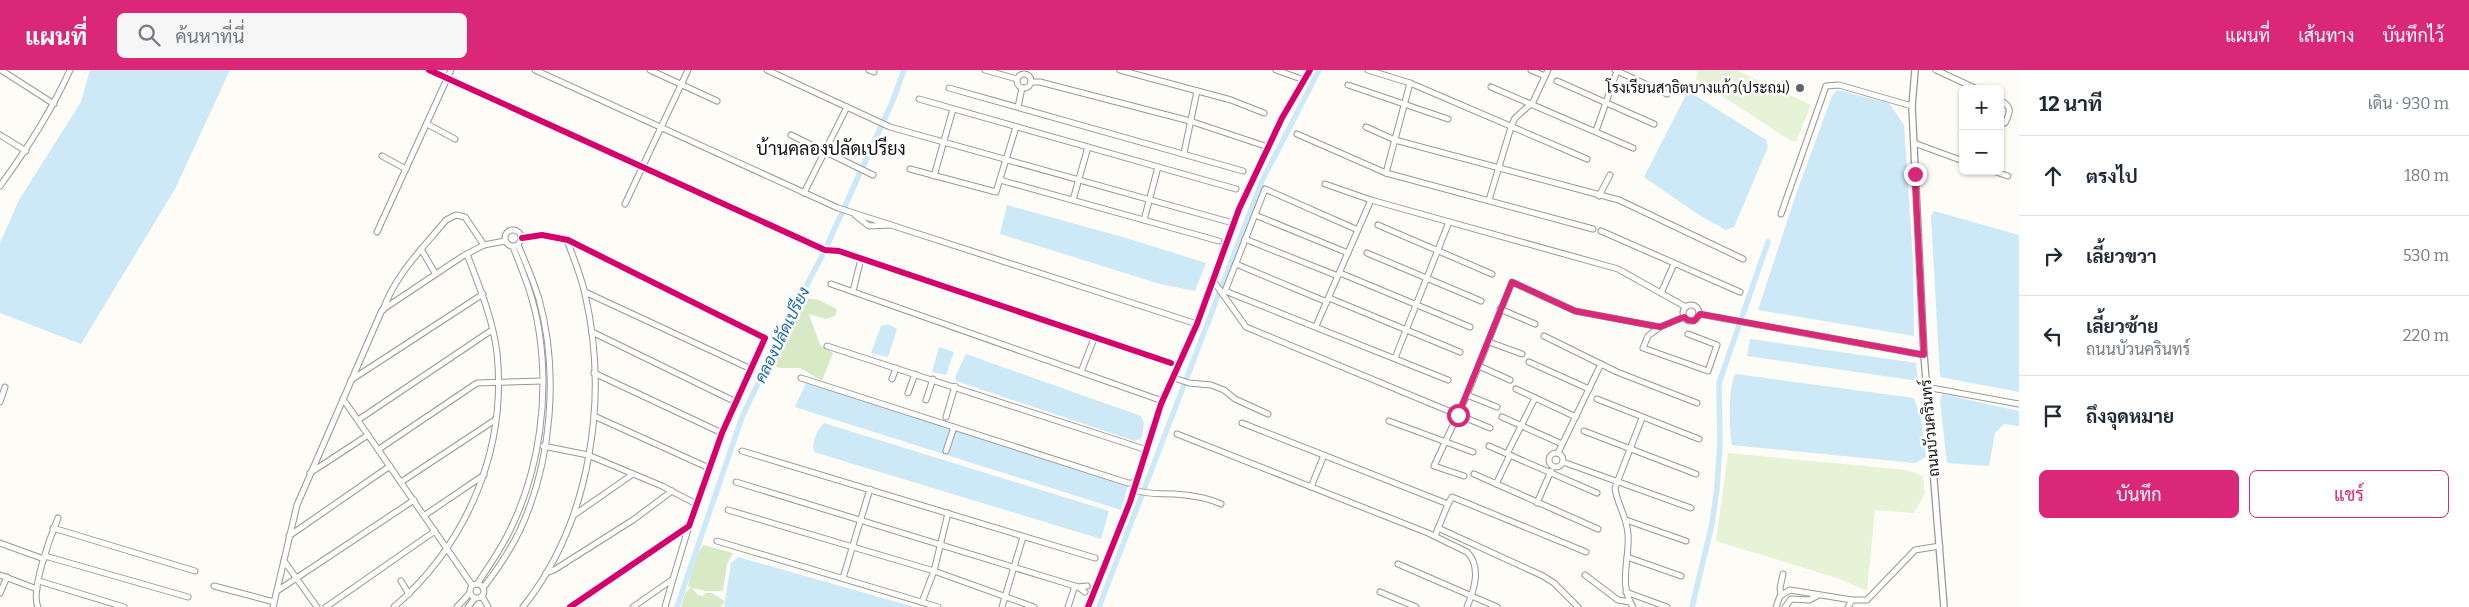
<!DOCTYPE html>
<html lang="th">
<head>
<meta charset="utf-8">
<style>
  :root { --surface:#fff; --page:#f6f6f7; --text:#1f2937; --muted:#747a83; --line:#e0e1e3; --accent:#db2777 }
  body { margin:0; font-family:Bitter,Sarabun,serif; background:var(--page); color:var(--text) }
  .controls { position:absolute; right:15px; top:15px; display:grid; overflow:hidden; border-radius:8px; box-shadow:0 1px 4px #0004 }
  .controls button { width:45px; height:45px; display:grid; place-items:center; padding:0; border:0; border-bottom:1px solid var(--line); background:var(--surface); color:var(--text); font:25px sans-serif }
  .stop { position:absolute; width:15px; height:15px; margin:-11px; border:4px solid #db2777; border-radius:50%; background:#fff }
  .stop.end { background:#db2777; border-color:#fff; box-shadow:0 1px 5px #0008 }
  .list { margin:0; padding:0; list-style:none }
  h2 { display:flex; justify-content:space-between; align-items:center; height:65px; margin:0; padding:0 20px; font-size:21px }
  h2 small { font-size:16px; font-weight:400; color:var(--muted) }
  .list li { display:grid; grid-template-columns:32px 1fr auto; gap:15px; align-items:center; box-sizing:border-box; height:80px; padding:0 20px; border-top:1px solid var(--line) }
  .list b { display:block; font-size:19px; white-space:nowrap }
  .list p { margin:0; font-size:16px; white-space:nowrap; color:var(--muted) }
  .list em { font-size:16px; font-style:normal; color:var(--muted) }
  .actions { display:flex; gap:10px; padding:15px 20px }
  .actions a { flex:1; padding:11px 0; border:1px solid var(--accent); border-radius:8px; text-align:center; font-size:18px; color:var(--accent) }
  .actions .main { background:var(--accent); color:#fff }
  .icon { flex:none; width:28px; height:28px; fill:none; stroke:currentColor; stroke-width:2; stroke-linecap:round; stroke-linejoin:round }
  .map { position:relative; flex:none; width:2019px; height:537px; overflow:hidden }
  header { display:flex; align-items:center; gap:30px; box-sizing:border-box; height:70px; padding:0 25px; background:var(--accent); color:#fff }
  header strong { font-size:24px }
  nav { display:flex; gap:28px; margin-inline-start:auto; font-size:18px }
  .search { width:350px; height:45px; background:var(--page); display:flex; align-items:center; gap:12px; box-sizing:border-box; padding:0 18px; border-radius:8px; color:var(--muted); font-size:19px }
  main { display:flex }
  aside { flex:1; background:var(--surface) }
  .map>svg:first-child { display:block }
  .green { fill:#e7f3d7 }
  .forest { fill:#d8eac5 }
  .water { fill:#cde8f7 }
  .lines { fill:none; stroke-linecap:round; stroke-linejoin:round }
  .canal { stroke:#cde8f7; stroke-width:5.5 }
  .minor-tunnel { stroke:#dad9d4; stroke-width:5; stroke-dasharray:5 2.5; stroke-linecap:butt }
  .minor-casing { stroke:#979795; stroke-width:7 }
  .tertiary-casing { stroke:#979795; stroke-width:8 }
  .minor { stroke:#fffffe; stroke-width:5 }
  .tertiary { stroke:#fffffe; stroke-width:5.5 }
  .cycleway-casing { stroke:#fff; stroke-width:9 }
  .cycleway { stroke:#d6006c; stroke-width:6 }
  .route { stroke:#db2777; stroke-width:6 }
  .poi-dot { fill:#646362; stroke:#fff; stroke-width:2 }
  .labels { text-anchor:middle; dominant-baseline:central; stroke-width:5; stroke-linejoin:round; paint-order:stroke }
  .poi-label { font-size:15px; fill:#111; stroke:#fff; text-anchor:end }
  .street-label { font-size:15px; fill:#111; stroke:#fff }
  .water-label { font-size:16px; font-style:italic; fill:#1768a6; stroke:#fff }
  .quarter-label { font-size:18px; fill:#111; stroke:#fff }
</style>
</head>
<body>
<header>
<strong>แผนที่</strong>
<div class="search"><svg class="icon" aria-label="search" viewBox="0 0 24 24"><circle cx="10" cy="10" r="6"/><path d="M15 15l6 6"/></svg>ค้นหาที่นี่</div>
<nav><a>แผนที่</a><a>เส้นทาง</a><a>บันทึกไว้</a></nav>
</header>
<main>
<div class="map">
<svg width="2019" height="537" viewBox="0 0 2019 537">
  <rect width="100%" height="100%" fill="#fdfcf7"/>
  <!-- green -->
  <g class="green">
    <polygon points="1698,0 1736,0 1811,35 1796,71 1791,71 1696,9"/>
    <polygon points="1728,383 1906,400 1923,406 1925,424 1914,443 1875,440 1867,521 1840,509 1716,471"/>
  </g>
  <!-- forest -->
  <g class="forest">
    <polygon points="805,228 819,230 837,239 835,246 825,249 809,244 820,275 833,283 822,311 800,298 779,298 773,295 784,258 798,245"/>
    <polygon points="703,475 733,483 727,494 723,521 707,521 692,518 698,525 703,526 706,523 712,523 725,531 721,537 681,537 685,523 691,517 688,516 694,491"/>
  </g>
  <!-- water -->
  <g class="water">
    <polygon points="90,0 230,0 175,119 81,274 0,243 0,173 19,130 81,32"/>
    <polygon points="1837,20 1889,33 1904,55 1913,190 1914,266 1758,240 1795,127 1832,26"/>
    <polygon points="1688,21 1766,70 1768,77 1734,157 1726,160 1699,145 1644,107"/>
    <polygon points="1007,135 1126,168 1206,193 1195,221 1160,214 1000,164"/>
    <polygon points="1934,141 2019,165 2019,322 1940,307 1931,146"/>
    <polygon points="888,254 897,259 888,287 871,283 881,256"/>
    <polygon points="1750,269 1916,293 1918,311 1747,286"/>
    <polygon points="939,277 954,282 946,305 932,302"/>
    <polygon points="966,284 1141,346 1144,353 1142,368 1135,371 956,311 955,307"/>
    <path d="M1736 304 1914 328 1921 348 1926 387 1915 393 1732 375C1729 363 1728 312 1736 304Z"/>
    <polygon points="806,313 1128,415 1121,440 795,337"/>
    <polygon points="1942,324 2019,341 2019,356 2004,354 1995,363 1989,396 1947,393 1940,331"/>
    <path d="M824 353 1109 441 1101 469 814 382C811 373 817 360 824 353Z"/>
    <polygon points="738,487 914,537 724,537 731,493"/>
  </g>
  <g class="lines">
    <!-- canal -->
    <g class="canal">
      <polyline points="677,537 742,347 782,263 825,180 893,30 904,0"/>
      <polyline points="1099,537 1262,111 1319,0"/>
      <polyline points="1692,537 1712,454 1717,418 1720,373 1719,313 1768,172"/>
    </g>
    <!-- minor-tunnel -->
    <polyline class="minor-tunnel" points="1087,516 1092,518"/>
    <!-- minor casing -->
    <g class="minor-casing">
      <g id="minor">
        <polyline points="1,0 54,34"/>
        <polyline points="429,0 825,180 839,181 1171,293"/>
        <polyline points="535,0 838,138 891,155 869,156 855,145"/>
        <polyline points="650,0 717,31"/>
        <polyline points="767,0 890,57 1233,153"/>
        <polyline points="869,0 874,2"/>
        <polyline points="985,0 1017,9"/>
        <polyline points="1120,0 1231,30 1264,43"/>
        <polyline points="1276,0 1304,10"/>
        <polyline points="1368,0 1410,13 1587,89"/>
        <polyline points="1531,0 1545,6"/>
        <polyline points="1615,0 1667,24"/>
        <polyline points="1936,0 1977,19"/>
        <circle cx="1024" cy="11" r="7"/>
        <polyline points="1557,11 1654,54"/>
        <polyline points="1031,12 1040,12 1190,51 1268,77"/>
        <polyline points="1348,15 1448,49"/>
        <polyline points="1491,17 1633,78"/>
        <polyline points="949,18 1243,101"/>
        <polyline points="919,29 1236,119"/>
        <path d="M2000 30C2012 37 2011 41 2005 53"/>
        <polyline points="1018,37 1022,18"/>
        <polyline points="427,54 455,69"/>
        <polyline points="1366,57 1395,70 1619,130 1743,189"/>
        <polyline points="1596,61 1617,1"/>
        <polyline points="1297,64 1386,103 1593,159"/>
        <polyline points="0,65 26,81"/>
        <polyline points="791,65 873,105"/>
        <polyline points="1914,73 1963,91"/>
        <polyline points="1184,83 1197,21"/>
        <polyline points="382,86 406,99"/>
        <polyline points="910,99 996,122 1016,57"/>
        <polyline points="1993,101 2008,106"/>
        <polyline points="1386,103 1410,13"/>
        <polyline points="934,106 953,39"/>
        <polyline points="1000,110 1219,171"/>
        <polyline points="1325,114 1371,130 1618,199 1686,237"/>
        <path d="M0 116C27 79 51 42 70 0"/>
        <polyline points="804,123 847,37"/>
        <polyline points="1599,126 1610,105"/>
        <polyline points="1073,130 1088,77"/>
        <polyline points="1489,130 1511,57 1515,48 1533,32 1548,0"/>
        <polyline points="625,134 688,0"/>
        <polyline points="1781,144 1826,16 1839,15 1912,36"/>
        <polyline points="1255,145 1348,183"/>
        <polyline points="1144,150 1158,97"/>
        <polyline points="891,155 1197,254"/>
        <polyline points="1378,155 1492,204"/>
        <circle cx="513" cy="168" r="8"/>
        <polyline points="1358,160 1265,119 1225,221 1448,310"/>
        <polyline points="1601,161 1740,222"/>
        <polyline points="377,162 451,0"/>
        <polyline points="522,168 542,165 568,170 765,268 722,363 689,456 570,537"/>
        <polyline points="1245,169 1338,206"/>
        <polyline points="421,179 435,203"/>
        <polyline points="1367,183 1481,231"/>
        <polyline points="1236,194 1327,232"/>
        <polyline points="1340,203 1470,257"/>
        <polyline points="1212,209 1246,257 1490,358"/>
        <polyline points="831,214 1157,329"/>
        <polyline points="853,221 861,189"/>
        <polyline points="585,222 751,299"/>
        <polyline points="1661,223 1674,194"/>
        <polyline points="1329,228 1460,282"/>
        <circle cx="1691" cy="243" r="8"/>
        <polyline points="1500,239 1535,254"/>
        <path d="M383 240C395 205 423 178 446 150L456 145 465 147 484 175"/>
        <polyline points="1699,244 1924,285"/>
        <polyline points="1316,256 1371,130"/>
        <polyline points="1660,257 1648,266 1643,278 1708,301 1717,275 1688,264"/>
        <polyline points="592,262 736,332"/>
        <polyline points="1544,266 1617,302 1697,333"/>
        <polyline points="1489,272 1522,284"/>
        <polyline points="827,276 1147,380"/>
        <polyline points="1395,288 1449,152"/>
        <polyline points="1529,292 1589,319"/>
        <polyline points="1479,296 1510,310"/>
        <polyline points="1081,302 1095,266"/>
        <polyline points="594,303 722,363"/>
        <polyline points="801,308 1128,413 1137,413"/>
        <polyline points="1174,308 1189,313 1211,315 1224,320 1235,329 1268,344"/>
        <polyline points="892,309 896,298"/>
        <polyline points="351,310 483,224"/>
        <polyline points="1926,317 2019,334"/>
        <polyline points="1516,319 1576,347"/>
        <polyline points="908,323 915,304"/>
        <polyline points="343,329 472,515"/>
        <polyline points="1597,329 1699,369"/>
        <polyline points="926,330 933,309"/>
        <polyline points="0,332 5,317"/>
        <polyline points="1497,337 1467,325 1512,212 1575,241 1660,257 1684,247"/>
        <polyline points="594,346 709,398"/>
        <polyline points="946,347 955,316"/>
        <polyline points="1502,347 1562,374"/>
        <polyline points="358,350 492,260"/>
        <polyline points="1389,351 1473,382"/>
        <polyline points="1242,353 1448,434 1452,427 1586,482"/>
        <polyline points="1584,361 1696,404"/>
        <path d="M1177 364 1428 463 1467 482C1482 497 1474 520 1467 537"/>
        <polyline points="543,376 588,385 662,416 696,434"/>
        <polyline points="1489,376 1597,423"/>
        <polyline points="379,379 477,313 543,311"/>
        <polyline points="742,381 1095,488"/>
        <polyline points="946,381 954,357"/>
        <circle cx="1556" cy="390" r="7"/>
        <polyline points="1558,383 1601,294"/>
        <polyline points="1507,384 1535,328"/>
        <polyline points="1563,392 1691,438"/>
        <polyline points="310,403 368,365"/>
        <polyline points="1474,404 1598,459"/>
        <polyline points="1464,406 1434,396 1467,325"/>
        <polyline points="401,412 495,350"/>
        <polyline points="736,412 1078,517 1085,522"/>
        <polyline points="1496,414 1510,385"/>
        <polyline points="1311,417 1324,385"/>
        <path d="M1134 420C1150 425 1159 423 1174 424 1191 425 1206 427 1221 434"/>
        <polyline points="1537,433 1551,401"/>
        <polyline points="728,440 934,501 1034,537"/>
        <polyline points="425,445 484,405"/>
        <polyline points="574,445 633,404"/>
        <polyline points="1626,450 1686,471"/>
        <polyline points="53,458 195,501"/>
        <polyline points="1438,458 1543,506 1554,513 1578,537"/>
        <polyline points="289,466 390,396"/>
        <polyline points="1435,466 1448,434"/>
        <polyline points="717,471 938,537"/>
        <polyline points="0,473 44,489"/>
        <polyline points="45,486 188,527"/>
        <polyline points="1627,487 1681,506"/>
        <polyline points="284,491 317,537"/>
        <polyline points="1398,494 1497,537"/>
        <polyline points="546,503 554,500 633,450 672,421"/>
        <polyline points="0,505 37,519"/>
        <polyline points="1585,505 1618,530 1630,532"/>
        <polyline points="843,508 870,419"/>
        <polyline points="39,511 124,537"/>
        <polyline points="401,511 409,524"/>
        <circle cx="477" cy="521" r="7"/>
        <path d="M477 514C489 496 502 478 511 458 540 398 549 326 539 261 535 232 524 204 513 177"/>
        <polyline points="214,516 274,532"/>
        <polyline points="1078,517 1087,516"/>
        <path d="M483 518C497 500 510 481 520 460 552 391 559 302 539 229 533 210 526 193 518 175"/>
        <polyline points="277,521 414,430"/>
        <polyline points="1380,522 1416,537"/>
        <polyline points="1626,522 1667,537"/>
        <polyline points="0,523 7,507"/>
        <polyline points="1781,525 1780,518 1783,504"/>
        <polyline points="482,526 488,537"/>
        <polyline points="922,532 934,501 948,443"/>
        <path d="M38 537C30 521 51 465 58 448"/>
        <polyline points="273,537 297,435 382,240 463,186 484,175 505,171"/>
        <polyline points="326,537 435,461"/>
        <path d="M394 537C467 474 507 380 497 283 493 249 479 216 467 184"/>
        <polyline points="457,537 470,523"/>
        <polyline points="468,537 475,528"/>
        <path d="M523 537C591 452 609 328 585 224 581 205 573 187 567 170"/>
        <polyline points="633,537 673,509 689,456"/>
        <polyline points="665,537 673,509"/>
        <polyline points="1002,537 1023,467"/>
        <polyline points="1068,537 1075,516"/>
        <polyline points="1088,537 1130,432 1161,334 1197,254 1239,139 1282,48 1310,0"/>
        <path d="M1633 537C1618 514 1630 489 1628 464 1627 447 1617 434 1615 418L1642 348"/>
        <polyline points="1776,537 1780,526 1790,520 1852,530 1867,530 1915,480 1940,476"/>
        <polyline points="1785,537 1791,529 1809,530 1817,526"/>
        <polyline points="1848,537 1852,530"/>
      </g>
    </g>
    <!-- tertiary casing -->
    <g class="tertiary-casing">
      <polyline id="tertiary" points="1915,0 1912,36 1924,285 1944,537"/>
    </g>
    <!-- minor -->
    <use href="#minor" class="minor"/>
    <!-- tertiary -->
    <use href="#tertiary" class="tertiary"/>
    <!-- cycleway casing -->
    <g class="cycleway-casing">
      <g id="cycleway">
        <polyline points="429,0 825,180 839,181 1171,293"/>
        <polyline points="522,168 542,165 568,170 765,268 722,363 689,456 570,537"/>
        <polyline points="1088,537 1130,432 1161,334 1197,254 1239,139 1282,48 1310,0"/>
      </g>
    </g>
    <!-- cycleway -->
    <use href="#cycleway" class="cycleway"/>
  </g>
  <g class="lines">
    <!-- route -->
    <polyline class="route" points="1458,345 1512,212 1575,241 1660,257 1684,247 1688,250 1694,251 1700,244 1924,285 1915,104"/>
  </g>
  <!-- markers -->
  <circle class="poi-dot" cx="1800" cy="18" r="5"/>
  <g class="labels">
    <!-- poi labels -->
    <g class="poi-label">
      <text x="1790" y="18">โรงเรียนสาธิตบางแก้ว(ประถม)</text>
    </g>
    <!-- street labels -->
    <g class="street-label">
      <text transform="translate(1930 358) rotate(-95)">ถนนบัวนครินทร์</text>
    </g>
    <!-- water labels -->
    <g class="water-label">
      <text transform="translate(782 265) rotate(-64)">คลองปลัดเปรียง</text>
    </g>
    <!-- quarter labels -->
    <g class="quarter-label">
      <text x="831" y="79">บ้านคลองปลัดเปรียง</text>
    </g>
  </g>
</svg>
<div class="controls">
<button>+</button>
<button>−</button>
</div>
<div class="stop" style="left:1458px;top:345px"></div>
<div class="stop end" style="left:1915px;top:104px"></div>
</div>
<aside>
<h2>12 นาที<small>เดิน · 930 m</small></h2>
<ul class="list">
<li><svg class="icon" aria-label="ahead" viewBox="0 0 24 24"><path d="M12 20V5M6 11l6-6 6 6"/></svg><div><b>ตรงไป</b></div><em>180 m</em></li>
<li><svg class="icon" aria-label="right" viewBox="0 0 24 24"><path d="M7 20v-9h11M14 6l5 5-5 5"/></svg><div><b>เลี้ยวขวา</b></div><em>530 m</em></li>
<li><svg class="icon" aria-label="left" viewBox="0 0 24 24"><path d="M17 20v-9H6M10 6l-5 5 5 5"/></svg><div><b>เลี้ยวซ้าย</b><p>ถนนบัวนครินทร์</p></div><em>220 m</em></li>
<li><svg class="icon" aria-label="arrive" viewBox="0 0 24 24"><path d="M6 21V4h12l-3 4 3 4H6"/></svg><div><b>ถึงจุดหมาย</b></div></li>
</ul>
<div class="actions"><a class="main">บันทึก</a><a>แชร์</a></div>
</aside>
</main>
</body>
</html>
